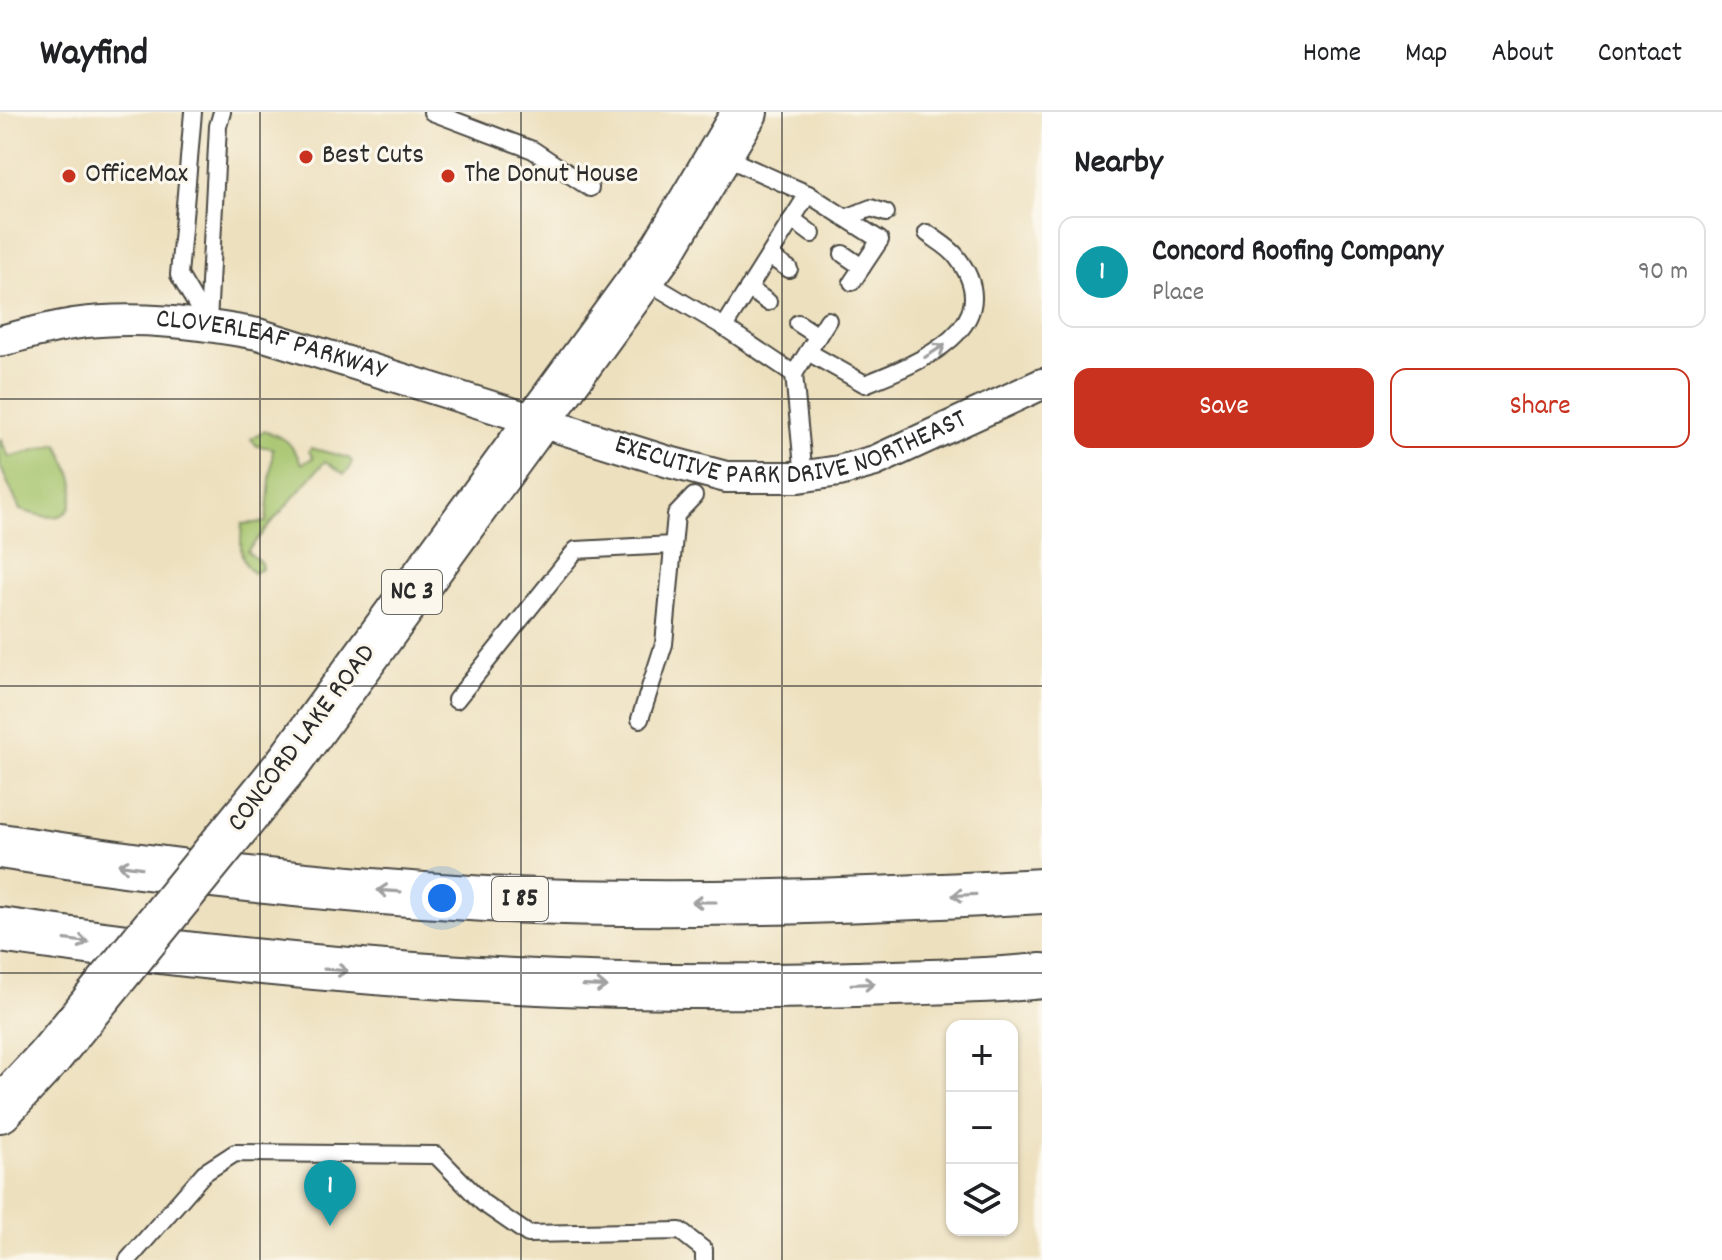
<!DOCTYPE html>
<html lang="en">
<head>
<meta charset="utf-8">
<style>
  :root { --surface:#fff; --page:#f6f6f6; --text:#202124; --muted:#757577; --line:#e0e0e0; --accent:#c8321e }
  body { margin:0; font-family:Dekko,sans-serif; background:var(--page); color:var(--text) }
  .controls { position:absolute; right:24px; bottom:24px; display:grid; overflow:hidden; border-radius:16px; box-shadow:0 2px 6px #0004 }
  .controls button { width:72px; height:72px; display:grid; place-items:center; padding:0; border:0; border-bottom:2px solid var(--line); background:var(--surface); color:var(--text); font:40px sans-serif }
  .you { position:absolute; left:442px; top:786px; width:28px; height:28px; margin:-20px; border:6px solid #fff; border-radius:50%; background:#1a73e8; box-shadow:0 0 0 12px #1a73e833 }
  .badge { display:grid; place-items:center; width:52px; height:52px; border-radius:50%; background:var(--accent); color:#fff; font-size:26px; font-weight:700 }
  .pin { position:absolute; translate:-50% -66px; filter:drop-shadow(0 2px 4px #0008) }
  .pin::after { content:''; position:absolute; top:42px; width:28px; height:24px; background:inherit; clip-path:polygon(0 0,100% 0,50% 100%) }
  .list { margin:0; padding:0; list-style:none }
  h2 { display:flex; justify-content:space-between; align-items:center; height:104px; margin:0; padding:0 32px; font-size:34px }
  h2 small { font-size:26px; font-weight:400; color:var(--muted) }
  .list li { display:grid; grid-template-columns:52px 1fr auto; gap:24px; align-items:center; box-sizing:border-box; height:112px; margin:0 16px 16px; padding:0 16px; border:2px solid var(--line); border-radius:16px }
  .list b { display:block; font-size:30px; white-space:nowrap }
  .list p { margin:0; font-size:26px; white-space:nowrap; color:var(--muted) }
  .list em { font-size:26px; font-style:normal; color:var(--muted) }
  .actions { display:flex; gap:16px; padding:24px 32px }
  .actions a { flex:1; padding:18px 0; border:2px solid var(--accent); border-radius:16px; text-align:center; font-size:28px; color:var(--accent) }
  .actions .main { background:var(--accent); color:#fff }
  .icon { flex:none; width:44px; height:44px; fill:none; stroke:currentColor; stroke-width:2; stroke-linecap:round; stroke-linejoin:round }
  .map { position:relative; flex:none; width:1042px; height:1148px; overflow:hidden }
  header { display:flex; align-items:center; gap:48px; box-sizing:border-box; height:112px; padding:0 40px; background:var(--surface); border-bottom:2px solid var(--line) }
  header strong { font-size:38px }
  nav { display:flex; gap:44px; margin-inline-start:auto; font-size:28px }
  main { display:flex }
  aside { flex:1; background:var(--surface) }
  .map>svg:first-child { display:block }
  .grass { fill:#a5c46c; stroke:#68784c; stroke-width:2 }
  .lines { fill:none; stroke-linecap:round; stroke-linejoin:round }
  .service-casing { stroke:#484641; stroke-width:20 }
  .minor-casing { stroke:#484641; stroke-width:34 }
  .primary-casing { stroke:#484641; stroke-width:48 }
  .motorway-casing { stroke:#484641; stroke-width:48 }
  .service { stroke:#fff; stroke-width:16 }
  .minor { stroke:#fff; stroke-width:30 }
  .primary { stroke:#fff; stroke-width:44 }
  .motorway { stroke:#fff; stroke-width:44 }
  .primary-bridge-casing { stroke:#484641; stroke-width:48; stroke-linecap:butt }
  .primary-bridge { stroke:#fff; stroke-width:44 }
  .oneway { stroke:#a0a0a0 }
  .grid { fill:none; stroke:#2b2b2b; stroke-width:2; stroke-opacity:0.55 }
  .poi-dot { fill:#c8321e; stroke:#fbf7ec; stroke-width:3 }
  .labels { text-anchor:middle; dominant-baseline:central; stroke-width:6; stroke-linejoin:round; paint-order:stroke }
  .shield { fill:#fbf7ec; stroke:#696865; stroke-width:2 }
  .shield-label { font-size:26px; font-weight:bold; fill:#2b2b2b }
  .poi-label { font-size:28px; fill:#2b2b2b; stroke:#fbf7ec; text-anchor:start }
  .street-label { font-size:28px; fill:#2b2b2b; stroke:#fbf7ec }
</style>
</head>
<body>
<header>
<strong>Wayfind</strong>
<nav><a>Home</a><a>Map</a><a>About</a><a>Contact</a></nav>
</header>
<main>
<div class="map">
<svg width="1042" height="1148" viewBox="0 0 1042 1148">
  <rect width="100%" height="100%" fill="#fbf7ec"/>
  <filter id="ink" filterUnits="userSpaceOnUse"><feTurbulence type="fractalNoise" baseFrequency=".0125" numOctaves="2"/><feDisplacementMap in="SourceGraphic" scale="16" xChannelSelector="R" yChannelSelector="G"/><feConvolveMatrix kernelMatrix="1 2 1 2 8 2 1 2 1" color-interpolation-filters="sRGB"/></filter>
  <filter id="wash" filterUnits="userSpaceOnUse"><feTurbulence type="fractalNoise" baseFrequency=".006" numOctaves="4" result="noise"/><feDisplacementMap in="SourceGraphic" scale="32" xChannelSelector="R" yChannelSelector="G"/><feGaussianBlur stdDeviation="1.8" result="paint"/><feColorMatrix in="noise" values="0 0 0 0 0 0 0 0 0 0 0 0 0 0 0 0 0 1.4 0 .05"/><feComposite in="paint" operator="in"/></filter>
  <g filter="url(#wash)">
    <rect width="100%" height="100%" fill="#ede0be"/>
    <!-- grass -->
    <g class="grass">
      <path d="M263 319C288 326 290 330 302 352L313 346 309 339 311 336 348 346 352 349 349 358 344 362 325 349 247 439 261 451 262 457 253 461C237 447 241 431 242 412L266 410 273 336 257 334 251 327Z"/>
      <path d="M0 326 9 345 58 332C63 344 70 356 73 368 75 374 73 381 72 387 69 414 39 404 20 398L0 354Z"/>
    </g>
  </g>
  <g filter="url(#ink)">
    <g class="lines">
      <!-- service casing -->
      <g class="service-casing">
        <g id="service">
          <polyline points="193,0 179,163 208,212"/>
          <polyline points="432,0 533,38 590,76"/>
          <polyline points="808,82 880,128 852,170"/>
          <polyline points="846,106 871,96 886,101"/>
          <polyline points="792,107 812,122"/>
          <polyline points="843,142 862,155"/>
          <polyline points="769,144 789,157"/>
          <polyline points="645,168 724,215 808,82 720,43"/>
          <polyline points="748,176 768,190"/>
          <polyline points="208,211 218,14 222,0"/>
          <polyline points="798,211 818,224"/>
          <polyline points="724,215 794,262 804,365"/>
          <path d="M808 240 865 272C916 252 1012 215 956 144 949 135 936 128 927 121"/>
          <polyline points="794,262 828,208"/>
          <polyline points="456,588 576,438 673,433"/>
          <polyline points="640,607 664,532 676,403 694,384"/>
          <polyline points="128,1148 204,1061 235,1041 436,1043 483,1091 528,1122 680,1119 704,1138 704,1148"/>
        </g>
      </g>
      <!-- minor casing -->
      <g class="minor-casing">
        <g id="minor">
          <path id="s1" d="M0 229C24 223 48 216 73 212 133 203 198 211 258 222L669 350 726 365H799L839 359 875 349 1042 272"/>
        </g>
      </g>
      <!-- primary casing -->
      <g class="primary-casing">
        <g id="primary">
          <polyline points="287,653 663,137 745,0"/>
          <polyline points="0,998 50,944"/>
        </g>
      </g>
      <!-- motorway casing -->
      <g class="motorway-casing">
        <g id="motorway">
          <path d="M0 734C161 759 323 778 486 787 671 796 857 789 1042 779"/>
          <path d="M0 818C283 859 569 882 855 872 917 870 980 870 1042 864"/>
        </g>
      </g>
      <!-- service -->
      <use href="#service" class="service"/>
      <!-- minor -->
      <use href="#minor" class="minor"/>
      <!-- primary -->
      <use href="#primary" class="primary"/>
      <!-- motorway -->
      <use href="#motorway" class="motorway"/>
      <!-- primary-bridge casing -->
      <g class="primary-bridge-casing">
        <polyline id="primary-bridge" points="50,944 287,653"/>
      </g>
      <!-- primary-bridge -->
      <use href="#primary-bridge" class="primary-bridge"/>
    </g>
    <!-- one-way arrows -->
    <defs><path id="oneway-shaft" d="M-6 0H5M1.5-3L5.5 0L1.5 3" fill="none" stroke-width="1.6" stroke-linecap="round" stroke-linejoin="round" transform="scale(2)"/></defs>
    <g class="oneway">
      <use href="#oneway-shaft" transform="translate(935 239) rotate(-32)"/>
      <use href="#oneway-shaft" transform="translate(130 754) rotate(-172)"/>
      <use href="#oneway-shaft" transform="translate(389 779) rotate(-176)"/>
      <use href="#oneway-shaft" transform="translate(964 783) rotate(177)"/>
      <use href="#oneway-shaft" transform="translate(704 790) rotate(180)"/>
      <use href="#oneway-shaft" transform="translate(77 829) rotate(7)"/>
      <use href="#oneway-shaft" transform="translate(336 858) rotate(4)"/>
      <use href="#oneway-shaft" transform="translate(863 872) rotate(-2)"/>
      <use href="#oneway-shaft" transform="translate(595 874) rotate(2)"/>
    </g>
  </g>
  <!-- grid -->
  <path class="grid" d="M260 0V1148M521 0V1148M782 0V1148M0 287H1042M0 574H1042M0 861H1042"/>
  <!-- markers -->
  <g class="poi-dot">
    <circle cx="306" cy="45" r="8"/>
    <circle cx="69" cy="64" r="8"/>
    <circle cx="448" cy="64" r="8"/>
  </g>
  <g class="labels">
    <!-- shield labels -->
    <g class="shield">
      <rect x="382" y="458" width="60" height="44" rx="6"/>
      <rect x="492" y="765" width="56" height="44" rx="6"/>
    </g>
    <g class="shield-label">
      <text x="412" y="480">NC 3</text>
      <text x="520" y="787">I 85</text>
    </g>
    <!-- poi labels -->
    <g class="poi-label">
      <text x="322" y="45">Best Cuts</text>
      <text x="85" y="64">OfficeMax</text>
      <text x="464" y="64">The Donut House</text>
    </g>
    <!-- street labels -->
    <g class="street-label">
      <text stroke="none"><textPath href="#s1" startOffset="276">CLOVERLEAF PARKWAY</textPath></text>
      <text stroke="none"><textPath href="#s1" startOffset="818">EXECUTIVE PARK DRIVE NORTHEAST</textPath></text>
      <text transform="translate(303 627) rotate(-53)">CONCORD LAKE ROAD</text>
    </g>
  </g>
</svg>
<div class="controls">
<button>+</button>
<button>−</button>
<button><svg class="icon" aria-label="layers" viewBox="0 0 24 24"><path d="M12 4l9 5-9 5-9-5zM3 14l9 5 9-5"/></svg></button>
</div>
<div class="you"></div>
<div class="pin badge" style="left:330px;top:1114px;background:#0f9aa8">1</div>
</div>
<aside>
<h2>Nearby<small></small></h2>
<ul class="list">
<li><span class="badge" style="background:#0f9aa8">1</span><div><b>Concord Roofing Company</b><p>Place</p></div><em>90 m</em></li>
</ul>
<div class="actions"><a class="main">Save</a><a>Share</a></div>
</aside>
</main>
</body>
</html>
